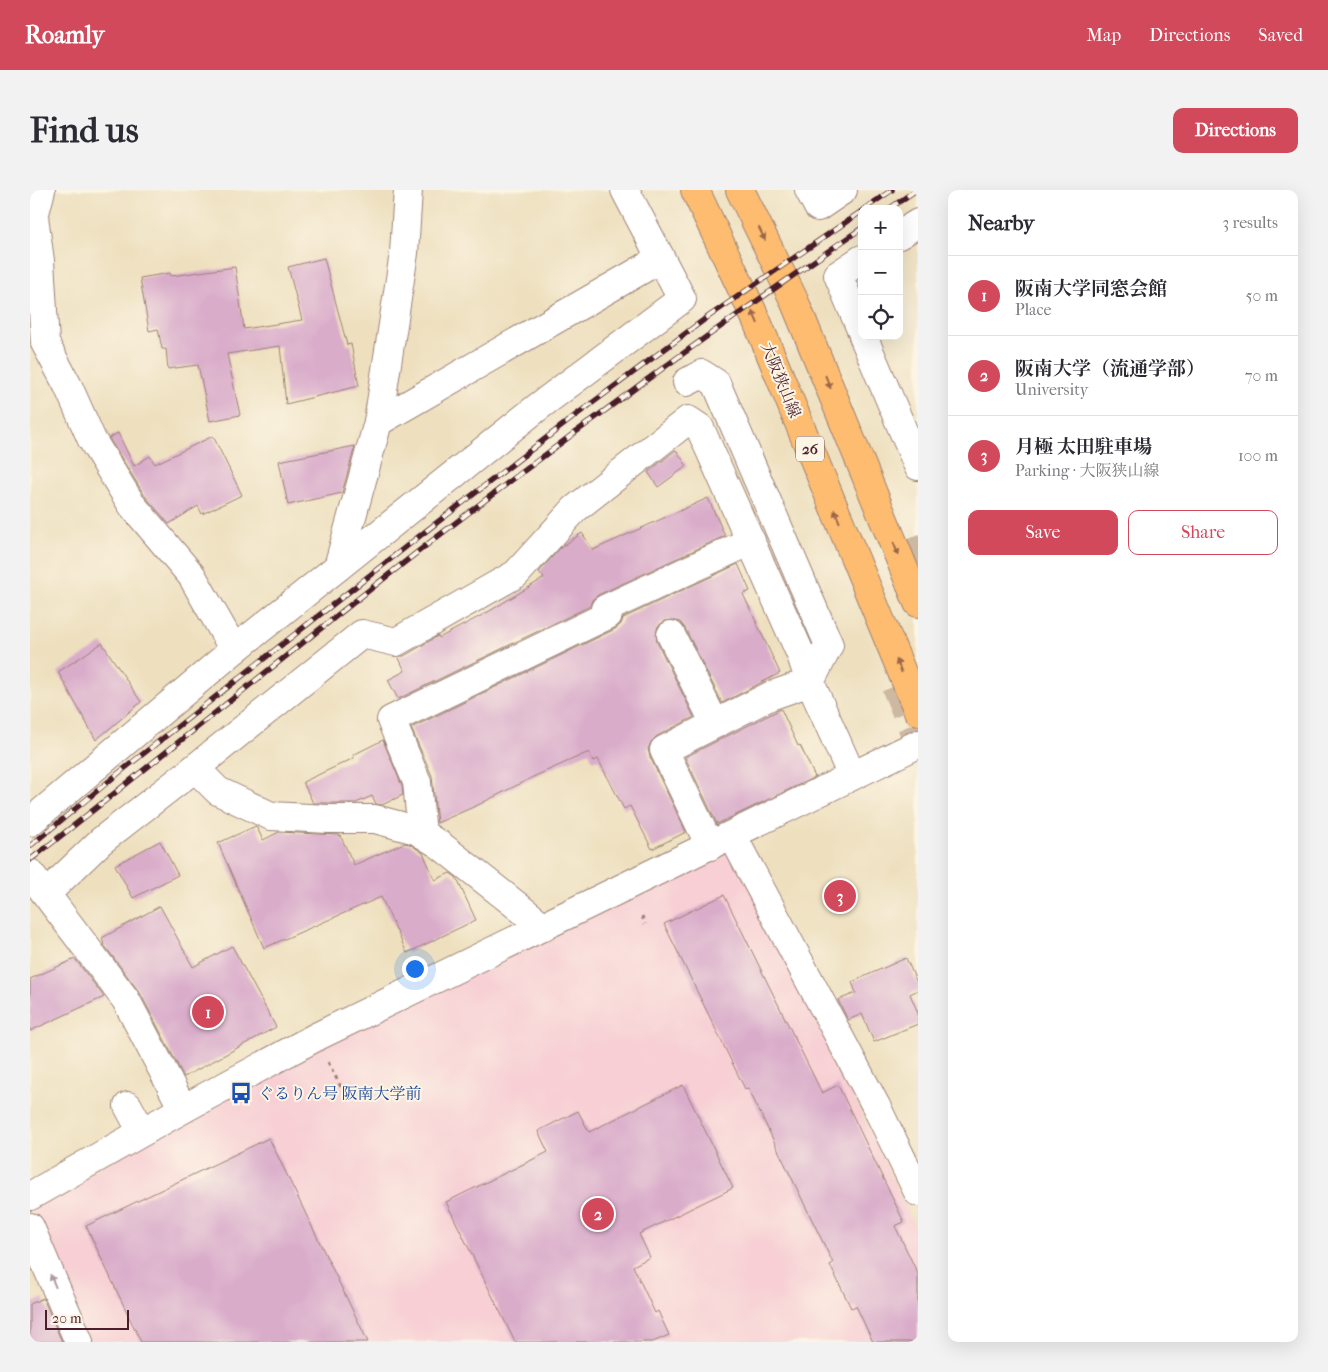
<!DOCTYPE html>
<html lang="en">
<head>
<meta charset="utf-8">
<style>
  :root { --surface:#fff; --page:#f2f2f3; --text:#2b2b33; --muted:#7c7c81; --line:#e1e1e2; --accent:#d1495b }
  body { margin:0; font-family:"IM FELL French Canon","Noto Serif JP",serif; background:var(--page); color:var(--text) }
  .controls { position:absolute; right:15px; top:15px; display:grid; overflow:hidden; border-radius:10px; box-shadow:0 5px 20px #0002 }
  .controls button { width:45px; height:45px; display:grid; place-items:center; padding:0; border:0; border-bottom:1px solid var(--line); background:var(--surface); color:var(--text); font:25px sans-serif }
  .scale { position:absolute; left:15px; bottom:12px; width:84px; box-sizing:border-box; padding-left:5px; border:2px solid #4a1f2b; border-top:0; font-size:14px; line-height:18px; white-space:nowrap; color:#4a1f2b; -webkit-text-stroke:4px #fcf5e5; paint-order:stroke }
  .you { position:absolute; left:384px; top:778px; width:18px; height:18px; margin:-12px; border:4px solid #fff; border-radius:50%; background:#1a73e8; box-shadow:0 0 0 8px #1a73e833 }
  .badge { display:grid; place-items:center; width:32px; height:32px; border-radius:50%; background:var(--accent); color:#fff; font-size:16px; font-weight:700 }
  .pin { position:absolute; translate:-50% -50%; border:2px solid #fff; box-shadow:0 1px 5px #0006 }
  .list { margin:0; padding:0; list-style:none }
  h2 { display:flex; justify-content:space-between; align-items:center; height:65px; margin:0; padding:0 20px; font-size:21px }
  h2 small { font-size:16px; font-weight:400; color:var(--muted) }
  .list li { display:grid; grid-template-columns:32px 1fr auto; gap:15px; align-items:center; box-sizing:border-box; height:80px; padding:0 20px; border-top:1px solid var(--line) }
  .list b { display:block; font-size:19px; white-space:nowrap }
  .list p { margin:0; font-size:16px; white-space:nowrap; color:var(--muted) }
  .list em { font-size:16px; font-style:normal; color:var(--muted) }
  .actions { display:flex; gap:10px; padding:15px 20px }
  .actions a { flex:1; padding:11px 0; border:1px solid var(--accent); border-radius:10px; text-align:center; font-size:18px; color:var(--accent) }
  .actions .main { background:var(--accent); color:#fff }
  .icon { flex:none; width:28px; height:28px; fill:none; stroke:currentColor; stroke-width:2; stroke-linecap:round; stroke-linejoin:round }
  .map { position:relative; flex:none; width:888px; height:1152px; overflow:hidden; border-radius:10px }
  header { display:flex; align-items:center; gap:30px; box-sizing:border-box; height:70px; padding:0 25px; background:var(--accent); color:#fff }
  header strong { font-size:24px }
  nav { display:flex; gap:28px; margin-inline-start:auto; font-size:18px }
  .intro { display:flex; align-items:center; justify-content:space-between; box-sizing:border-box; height:120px; padding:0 30px }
  h1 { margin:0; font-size:35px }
  .button { padding:12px 22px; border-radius:10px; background:var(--accent); color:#fff; font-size:18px; font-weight:700 }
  main { display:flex; gap:30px; padding:0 30px }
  aside { flex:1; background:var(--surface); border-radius:10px; box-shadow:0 5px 20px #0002 }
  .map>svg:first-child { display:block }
  .built { fill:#f7cfd4 }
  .building { fill:#d9acca }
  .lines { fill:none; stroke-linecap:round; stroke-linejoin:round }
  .highway-tunnel { stroke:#cdb9a1; stroke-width:28; stroke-dasharray:28 14; stroke-linecap:butt }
  .minor-casing { stroke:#9c8075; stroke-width:30 }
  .major-casing { stroke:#9c8075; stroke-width:30 }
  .path { stroke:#9c8075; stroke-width:3; stroke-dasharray:4 4; stroke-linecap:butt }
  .minor { stroke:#fff; stroke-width:28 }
  .major { stroke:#fdbc70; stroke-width:28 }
  .rail-casing { stroke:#4a1f2b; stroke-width:5.5 }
  .rail { stroke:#fcf5e5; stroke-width:4; stroke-dasharray:11; stroke-linecap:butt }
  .oneway { fill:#9b664a }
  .oneway2 { fill:#ae9aa0 }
  .labels { text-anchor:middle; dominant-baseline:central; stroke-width:4; stroke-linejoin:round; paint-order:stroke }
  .shield { fill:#fcf5e5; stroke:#7f5f63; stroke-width:1 }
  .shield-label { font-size:15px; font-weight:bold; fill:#4a1f2b }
  .street-label { font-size:16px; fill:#4a1f2b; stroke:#fcf5e5 }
  .transit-label { font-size:16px; fill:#164399; stroke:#fcf5e5; text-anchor:start }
</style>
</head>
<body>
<header>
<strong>Roamly</strong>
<nav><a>Map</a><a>Directions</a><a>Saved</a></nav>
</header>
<div class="intro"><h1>Find us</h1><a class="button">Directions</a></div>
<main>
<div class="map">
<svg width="888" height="1152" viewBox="0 0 888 1152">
  <rect width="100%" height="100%" fill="#fcf5e5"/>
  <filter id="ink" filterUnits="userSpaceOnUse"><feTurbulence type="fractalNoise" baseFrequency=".02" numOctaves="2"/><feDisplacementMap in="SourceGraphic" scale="10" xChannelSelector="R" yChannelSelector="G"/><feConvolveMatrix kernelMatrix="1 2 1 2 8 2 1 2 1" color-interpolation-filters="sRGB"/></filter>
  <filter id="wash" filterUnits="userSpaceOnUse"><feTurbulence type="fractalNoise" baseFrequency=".0096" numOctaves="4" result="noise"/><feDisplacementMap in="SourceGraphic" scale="20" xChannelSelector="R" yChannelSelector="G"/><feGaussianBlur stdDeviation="1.12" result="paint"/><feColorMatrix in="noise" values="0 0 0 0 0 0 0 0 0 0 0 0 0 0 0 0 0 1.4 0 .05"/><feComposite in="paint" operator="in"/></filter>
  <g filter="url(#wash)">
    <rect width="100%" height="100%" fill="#eee0bf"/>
    <!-- built -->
    <polygon class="built" points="693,661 702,665 746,745 888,1042 888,1152 57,1152 3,1027 6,1013 262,870"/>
    <g id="blocks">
      <!-- building -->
      <g class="building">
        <polygon points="294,68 317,155 321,154 329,196 256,214 250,156 197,164 210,225 180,231 168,175 138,179 136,159 132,159 128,139 119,141 110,88 140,83 141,86 205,77 214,139 272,130 258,77"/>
        <polygon points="88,243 104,276 120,266 125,274 183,246 212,305 172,324 168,316 139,334 115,306 79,248"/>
        <polygon points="325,256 312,303 258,315 249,271"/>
        <polygon points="646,260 657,276 628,297 618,282"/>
        <polygon points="678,308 695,346 568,405 562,410 560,416 368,509 358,490 375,481 368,466 374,466 408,446 409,448 458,422 514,388 509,382 530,358 552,343 563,360"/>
        <polygon points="708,374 720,401 713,404 750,483 692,513 655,438 650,432 642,430 635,431 628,436 626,444 627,452 664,527 627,546 621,552 618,559 620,567 656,642 622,659 600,616 594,619 568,569 563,571 559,562 503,587 448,615 407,633 402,586 381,538 585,439 591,434 593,428"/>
        <polygon points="72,453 111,512 66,550 28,482"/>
        <polygon points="751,519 768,556 770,555 785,587 687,634 655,567"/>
        <polygon points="353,550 372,596 373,605 352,615 346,614 342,606 326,613 283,613 273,592 324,568 323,565"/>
        <polygon points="226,636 233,650 249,642 310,645 324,675 374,653 380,654 393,663 405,690 420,683 426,687 446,730 377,763 351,707 234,758 188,653"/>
        <polygon points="130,651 148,685 103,708 85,675"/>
        <polygon points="694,705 792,903 808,895 874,1032 865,1036 888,1084 888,1152 843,1152 826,1116 821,1118 800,1075 803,1073 718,898 715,899 634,734"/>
        <polygon points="130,716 163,777 202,756 246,837 154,887 110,803 74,755 72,748"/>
        <polygon points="876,768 888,795 888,800 880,804 888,823 888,834 844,852 832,824 818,830 808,810 826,803 822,792"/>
        <polygon points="45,769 74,807 0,841 0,789"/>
        <polygon points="653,895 703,998 609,1044 620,1067 603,1076 625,1123 628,1121 639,1145 623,1152 485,1152 416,1012 518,962 508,941 548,921 559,942"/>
        <polygon points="239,948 338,1152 111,1152 56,1036"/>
        <polygon points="13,1108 32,1152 0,1152 0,1114"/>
      </g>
    </g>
  </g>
  <g filter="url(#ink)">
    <use href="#blocks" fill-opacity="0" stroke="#9c8075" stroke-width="1"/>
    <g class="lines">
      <!-- highway-tunnel -->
      <g class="highway-tunnel">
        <polyline points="876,350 888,375"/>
        <polyline points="865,496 888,552"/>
      </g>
      <!-- minor casing -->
      <g class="minor-casing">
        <g id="minor">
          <polyline points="11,0 4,27 10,71 15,153 38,196 62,250 102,315 162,386 204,460"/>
          <polyline points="779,0 788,17 813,0"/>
          <polyline points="869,45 888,33"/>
          <polyline points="832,69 808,85 832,142"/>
          <polyline points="833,146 888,276"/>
          <polyline points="657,192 672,184 686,193 799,455 780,492 822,586"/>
          <polyline points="348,232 374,63 378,0"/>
          <polyline points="308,377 508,217 652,109 629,65"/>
          <polyline points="641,445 685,534"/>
          <polyline points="165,578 332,444 366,452 486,384 545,319 658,230 670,238 771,465 780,492 740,506 634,560 680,656"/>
          <polyline points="0,632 204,460 308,377 348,232 618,76 629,65 595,0"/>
          <polyline points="392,644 387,592 361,530 578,425 575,419 721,351"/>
          <polyline points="702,645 846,916 888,1002"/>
          <polyline points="0,683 96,810 153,919"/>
          <polyline points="17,703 71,651 165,578 188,601 241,626 298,629 345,629 386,640 410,655 514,737"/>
          <polyline points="98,916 112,942"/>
          <polyline points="0,1006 153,919 286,847 888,554"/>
          <polyline points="0,1037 49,1152"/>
        </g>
      </g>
      <!-- major casing -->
      <g class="major-casing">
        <g id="major">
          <polyline points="665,0 726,129 888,521"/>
          <polyline points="710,0 763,108 888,413"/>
        </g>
      </g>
      <!-- path -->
      <g class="path">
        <polyline points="612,726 615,734"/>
        <polyline points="298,872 313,901"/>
      </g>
      <!-- minor -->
      <use href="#minor" class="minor"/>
      <!-- major -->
      <use href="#major" class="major"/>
      <!-- rail casing -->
      <g class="rail-casing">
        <g id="rail">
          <polyline points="834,19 862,0"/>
          <polyline points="859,19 886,0"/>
          <polyline points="0,656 90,582 396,341 546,225 675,129 832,21"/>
          <path d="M0 670C137 563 270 453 407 347 546 240 687 137 832 38"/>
        </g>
      </g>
      <!-- rail -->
      <use href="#rail" class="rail"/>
    </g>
    <!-- one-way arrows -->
    <defs><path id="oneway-solid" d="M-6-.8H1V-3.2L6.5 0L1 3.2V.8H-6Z" transform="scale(1.25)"/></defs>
    <g class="oneway">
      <use href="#oneway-solid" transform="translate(732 44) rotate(64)"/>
      <use href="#oneway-solid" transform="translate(725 127) rotate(-114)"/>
      <use href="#oneway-solid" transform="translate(798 192) rotate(68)"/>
      <use href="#oneway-solid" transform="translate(807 326) rotate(-112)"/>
      <use href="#oneway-solid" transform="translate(866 359) rotate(68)"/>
      <use href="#oneway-solid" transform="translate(869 476) rotate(-112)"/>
    </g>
    <use class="oneway2" href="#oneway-solid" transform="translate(23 1091) rotate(-113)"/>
  </g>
  <!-- icons -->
  <defs>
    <g id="bus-bare" transform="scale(1.725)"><path d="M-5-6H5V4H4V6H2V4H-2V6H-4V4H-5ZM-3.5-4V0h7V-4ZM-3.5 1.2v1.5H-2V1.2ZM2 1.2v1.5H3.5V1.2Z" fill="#1a4fb4" stroke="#fcf5e5" stroke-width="2.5" paint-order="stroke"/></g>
  </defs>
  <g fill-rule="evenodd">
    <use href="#bus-bare" x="211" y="903"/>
  </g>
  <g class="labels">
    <!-- shield labels -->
    <rect class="shield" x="766" y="246.5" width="28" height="25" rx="4"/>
    <g class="shield-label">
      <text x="780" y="259">26</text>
    </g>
    <!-- street labels -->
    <g class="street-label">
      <text transform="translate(751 190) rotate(68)">大阪狭山線</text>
    </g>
    <!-- transit labels -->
    <g class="transit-label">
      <text x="228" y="903">ぐるりん号 阪南大学前</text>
    </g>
  </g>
</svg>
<div class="controls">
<button>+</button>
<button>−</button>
<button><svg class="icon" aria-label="locate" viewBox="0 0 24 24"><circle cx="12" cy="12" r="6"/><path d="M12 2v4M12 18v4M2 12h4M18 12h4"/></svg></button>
</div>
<div class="scale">20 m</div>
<div class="you"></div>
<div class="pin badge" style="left:178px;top:822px">1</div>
<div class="pin badge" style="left:568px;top:1024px">2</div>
<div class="pin badge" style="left:810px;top:706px">3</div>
</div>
<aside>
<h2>Nearby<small>3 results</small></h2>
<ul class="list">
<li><span class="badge">1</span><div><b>阪南大学同窓会館</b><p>Place</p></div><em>50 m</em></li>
<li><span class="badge">2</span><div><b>阪南大学（流通学部）</b><p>University</p></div><em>70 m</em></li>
<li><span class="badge">3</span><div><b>月極 太田駐車場</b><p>Parking · 大阪狭山線</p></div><em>100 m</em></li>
</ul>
<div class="actions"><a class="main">Save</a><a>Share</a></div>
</aside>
</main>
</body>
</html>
